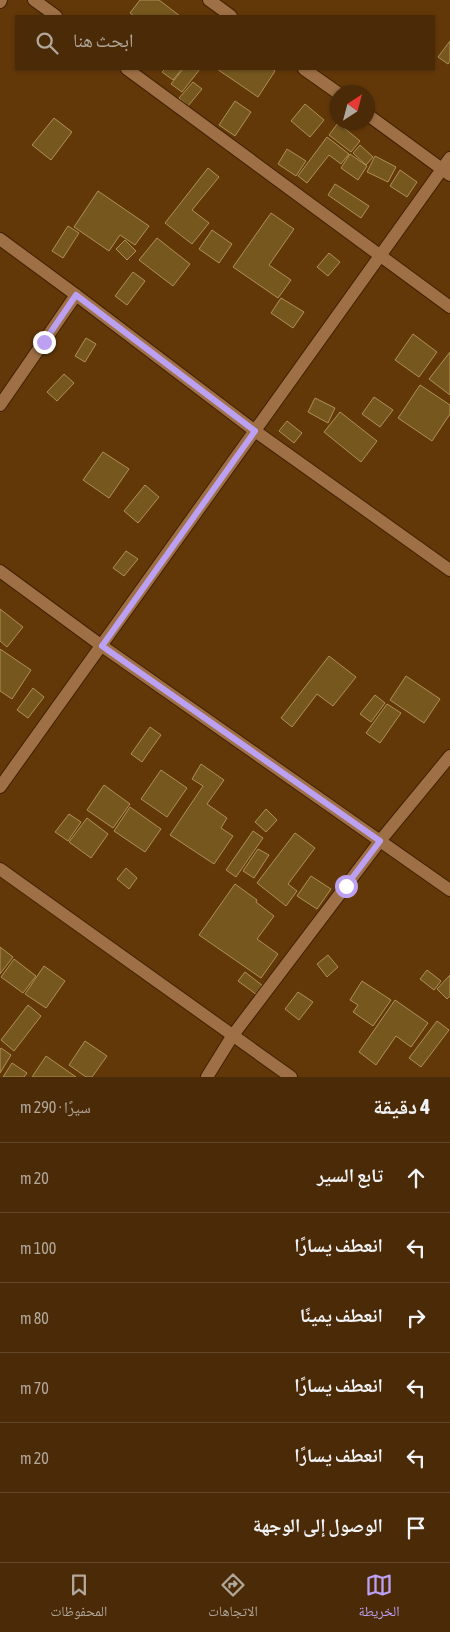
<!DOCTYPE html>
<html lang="ar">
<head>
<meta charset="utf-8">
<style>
  :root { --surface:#4a2a07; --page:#543615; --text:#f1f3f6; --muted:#b2a79b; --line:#614628; --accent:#bca0f2 }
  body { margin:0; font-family:"Asap Condensed","Noto Naskh Arabic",sans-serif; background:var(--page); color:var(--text); direction:rtl }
  .compass { position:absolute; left:330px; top:85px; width:45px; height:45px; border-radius:50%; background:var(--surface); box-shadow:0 1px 4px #0004; rotate:36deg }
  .stop { position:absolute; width:15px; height:15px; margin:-11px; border:4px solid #bca0f2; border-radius:50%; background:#fff }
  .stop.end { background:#bca0f2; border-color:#fff; box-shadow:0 1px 5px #0008 }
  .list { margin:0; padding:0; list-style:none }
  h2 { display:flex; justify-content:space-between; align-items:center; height:65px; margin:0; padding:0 20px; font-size:21px }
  h2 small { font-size:16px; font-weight:400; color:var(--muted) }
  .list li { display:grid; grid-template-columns:32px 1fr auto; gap:15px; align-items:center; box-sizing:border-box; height:70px; padding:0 20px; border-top:1px solid var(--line) }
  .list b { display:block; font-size:19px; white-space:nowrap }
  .list em { font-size:16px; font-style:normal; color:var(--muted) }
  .icon { flex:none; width:28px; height:28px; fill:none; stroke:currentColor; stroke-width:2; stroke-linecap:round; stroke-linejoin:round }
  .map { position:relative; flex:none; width:450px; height:1077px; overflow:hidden; direction:ltr }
  .search { position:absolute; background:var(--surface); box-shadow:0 1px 4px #0004; left:15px; right:15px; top:15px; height:55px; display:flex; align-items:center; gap:12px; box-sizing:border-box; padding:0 18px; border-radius:0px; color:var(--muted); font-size:19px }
  .sheet { height:485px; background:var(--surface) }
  nav { display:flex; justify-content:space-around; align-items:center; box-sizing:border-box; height:70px; border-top:1px solid var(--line); background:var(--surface); font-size:14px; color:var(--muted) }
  nav a { display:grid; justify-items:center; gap:2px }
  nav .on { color:var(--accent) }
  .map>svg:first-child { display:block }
  .building { fill:#76581f; stroke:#ae8f57 }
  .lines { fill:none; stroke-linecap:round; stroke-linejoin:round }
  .street-casing { stroke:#412100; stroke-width:14 }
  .secondary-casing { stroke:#412100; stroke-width:14 }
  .street { stroke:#9f7046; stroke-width:12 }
  .secondary { stroke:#9f7046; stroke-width:12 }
  .route { stroke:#bca0f2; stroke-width:6 }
</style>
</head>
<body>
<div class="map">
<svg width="450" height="1077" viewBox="0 0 450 1077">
  <rect width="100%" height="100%" fill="#633809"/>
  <!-- building -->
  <g class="building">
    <polygon points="140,0 159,0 180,16 134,16 130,13"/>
    <polygon points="450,41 450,61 448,64 438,57"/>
    <polygon points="165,69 182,69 173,80 162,72"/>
    <polygon points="183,69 200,69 182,92 171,84"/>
    <polygon points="217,69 272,69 275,71 258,97"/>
    <polygon points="193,82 202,89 188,106 179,98"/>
    <polygon points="235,101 251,112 235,136 219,125"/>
    <polygon points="305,104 324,120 310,137 291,121"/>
    <polygon points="54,118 72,132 51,160 32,145"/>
    <polygon points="338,123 360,141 351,152 329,135"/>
    <polygon points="327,137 349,154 341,164 329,155 307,183 298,176"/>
    <polygon points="360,145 373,157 366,165 353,153"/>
    <polygon points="287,149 306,161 296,176 278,164"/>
    <polygon points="350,154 367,166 358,180 341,168"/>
    <polygon points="375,156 396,167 388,182 367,172"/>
    <polygon points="208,168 219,177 192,210 209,223 192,244 165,223"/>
    <polygon points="400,170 417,182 407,197 390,186"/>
    <polygon points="335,184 369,206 361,218 328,195"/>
    <polygon points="98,191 149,226 135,245 120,235 109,251 74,227"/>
    <polygon points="271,213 294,229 269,265 291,280 278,298 233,267"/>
    <polygon points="68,226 79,233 63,258 52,251"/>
    <polygon points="212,230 232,244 219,263 199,249"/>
    <polygon points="157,238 190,264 173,286 139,260"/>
    <polygon points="125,240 136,251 127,260 116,249"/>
    <polygon points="329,253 340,262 328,276 317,267"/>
    <polygon points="133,272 145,281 127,305 115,296"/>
    <polygon points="281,298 304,312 293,328 271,313"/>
    <polygon points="413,334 437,352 419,377 395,360"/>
    <polygon points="86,338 96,344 85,362 75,356"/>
    <polygon points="450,352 450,395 429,379"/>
    <polygon points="64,374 74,383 57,401 47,392"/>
    <polygon points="420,385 450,405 450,414 432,441 398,418"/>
    <polygon points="374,397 393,410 380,427 362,414"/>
    <polygon points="315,398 335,408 328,423 308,412"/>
    <polygon points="340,412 377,441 361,462 324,432"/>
    <polygon points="287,421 302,433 294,443 279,431"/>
    <polygon points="103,452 129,469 109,498 83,480"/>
    <polygon points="145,485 159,497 138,523 124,511"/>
    <polygon points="126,551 138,559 124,576 113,568"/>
    <polygon points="0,609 23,627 7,647 0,641"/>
    <polygon points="0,649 31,670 12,699 0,691"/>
    <polygon points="329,656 356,677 333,706 317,694 292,727 281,718"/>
    <polygon points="406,676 440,699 424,723 390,700"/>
    <polygon points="33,688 44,697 28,718 17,710"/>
    <polygon points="375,695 385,703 371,722 360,714"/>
    <polygon points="387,704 401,713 380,743 366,733"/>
    <polygon points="150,727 161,735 142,762 131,754"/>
    <polygon points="201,764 224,780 207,804 227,818 221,828 233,836 214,864 170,835 203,786 192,779"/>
    <polygon points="161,770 187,788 167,817 141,799"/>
    <polygon points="104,785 130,804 113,828 87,810"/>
    <polygon points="130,807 161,829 145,852 114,831"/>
    <polygon points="266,809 277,820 266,832 255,822"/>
    <polygon points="69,814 81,822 68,841 55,832"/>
    <polygon points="87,818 108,834 91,858 69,842"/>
    <polygon points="253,831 263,838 236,877 226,870"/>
    <polygon points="295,833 315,848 288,884 297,891 286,906 257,883"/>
    <polygon points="258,849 269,855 254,878 243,871"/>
    <polygon points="126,868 137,878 129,889 117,879"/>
    <polygon points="311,876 331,889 317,909 297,896"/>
    <polygon points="235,884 257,900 256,902 274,916 257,939 278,954 261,978 199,935"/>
    <polygon points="0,947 13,957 0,974"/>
    <polygon points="328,955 338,967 327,977 317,964"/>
    <polygon points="14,959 36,976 23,993 1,977"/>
    <polygon points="44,966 65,981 46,1008 25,994"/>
    <polygon points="427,970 441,981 434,990 420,979"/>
    <polygon points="245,972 263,986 257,995 238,981"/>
    <polygon points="450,975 450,996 447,999 437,989"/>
    <polygon points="362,981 391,1000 373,1026 353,1012 358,1005 350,1000"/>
    <polygon points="298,992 313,1002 299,1020 285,1009"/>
    <polygon points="395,1000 428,1023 411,1047 396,1036 376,1065 359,1052"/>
    <polygon points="28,1005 41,1016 14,1051 1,1040"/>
    <polygon points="437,1021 449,1030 421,1067 409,1058"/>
    <polygon points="85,1041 107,1056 92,1077 86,1077 69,1065"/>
    <polygon points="1,1048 11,1055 0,1073 0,1050"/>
    <polygon points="46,1056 76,1077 32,1077"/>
    <polygon points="12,1063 27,1073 24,1077 3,1077"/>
  </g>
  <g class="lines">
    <!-- street casing -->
    <g class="street-casing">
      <g id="street">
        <polyline points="34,0 56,16"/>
        <polyline points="209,0 231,16"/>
        <polyline points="0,2 1,0"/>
        <polyline points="127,69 450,307"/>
        <polyline points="304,69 338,93"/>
        <polyline points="368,115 450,175"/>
        <polyline points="0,239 76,295 255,431 450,570"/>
        <polyline points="0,405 76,295"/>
        <polyline points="0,571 102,646 450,890"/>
        <polyline points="0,787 450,158"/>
        <polyline points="207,1077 233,1035 380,841 450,756"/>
      </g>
    </g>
    <!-- secondary casing -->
    <g class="secondary-casing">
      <polyline id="secondary" points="0,869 291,1077"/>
    </g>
    <!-- street -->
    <use href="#street" class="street"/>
    <!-- secondary -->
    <use href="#secondary" class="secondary"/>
  </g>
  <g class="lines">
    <!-- route -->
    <polyline class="route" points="44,342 76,295 255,431 102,646 380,841 346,886"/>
  </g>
</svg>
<svg class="compass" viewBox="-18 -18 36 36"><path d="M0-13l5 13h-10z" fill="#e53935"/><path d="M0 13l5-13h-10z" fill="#b2a79b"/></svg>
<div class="stop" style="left:346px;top:886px"></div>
<div class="stop end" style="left:44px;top:342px"></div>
<div class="search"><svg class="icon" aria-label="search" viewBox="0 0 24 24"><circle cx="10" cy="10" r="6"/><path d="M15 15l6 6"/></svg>ابحث هنا</div>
</div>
<section class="sheet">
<h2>4 دقيقة<small>سيرًا · 290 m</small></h2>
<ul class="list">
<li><svg class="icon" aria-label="ahead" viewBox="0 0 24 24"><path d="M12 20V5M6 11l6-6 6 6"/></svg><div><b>تابع السير</b></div><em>20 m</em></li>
<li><svg class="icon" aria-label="left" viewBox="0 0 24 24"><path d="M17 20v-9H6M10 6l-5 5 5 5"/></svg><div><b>انعطف يسارًا</b></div><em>100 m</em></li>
<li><svg class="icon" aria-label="right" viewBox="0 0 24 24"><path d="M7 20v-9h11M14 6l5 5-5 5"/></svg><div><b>انعطف يمينًا</b></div><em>80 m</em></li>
<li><svg class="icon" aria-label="left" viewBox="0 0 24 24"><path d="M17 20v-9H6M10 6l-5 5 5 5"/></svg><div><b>انعطف يسارًا</b></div><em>70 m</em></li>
<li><svg class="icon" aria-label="left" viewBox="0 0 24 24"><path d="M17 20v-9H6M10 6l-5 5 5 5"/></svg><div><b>انعطف يسارًا</b></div><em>20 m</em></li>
<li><svg class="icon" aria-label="arrive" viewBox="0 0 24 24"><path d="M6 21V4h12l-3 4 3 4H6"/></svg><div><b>الوصول إلى الوجهة</b></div></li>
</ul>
</section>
<nav>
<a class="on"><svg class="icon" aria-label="map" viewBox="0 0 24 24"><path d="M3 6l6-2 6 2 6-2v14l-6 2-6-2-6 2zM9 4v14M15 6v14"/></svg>الخريطة</a>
<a><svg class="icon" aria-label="directions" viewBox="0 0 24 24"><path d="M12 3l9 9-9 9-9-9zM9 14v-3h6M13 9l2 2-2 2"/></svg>الاتجاهات</a>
<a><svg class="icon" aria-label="saved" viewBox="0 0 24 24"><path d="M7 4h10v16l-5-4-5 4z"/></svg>المحفوظات</a>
</nav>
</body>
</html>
